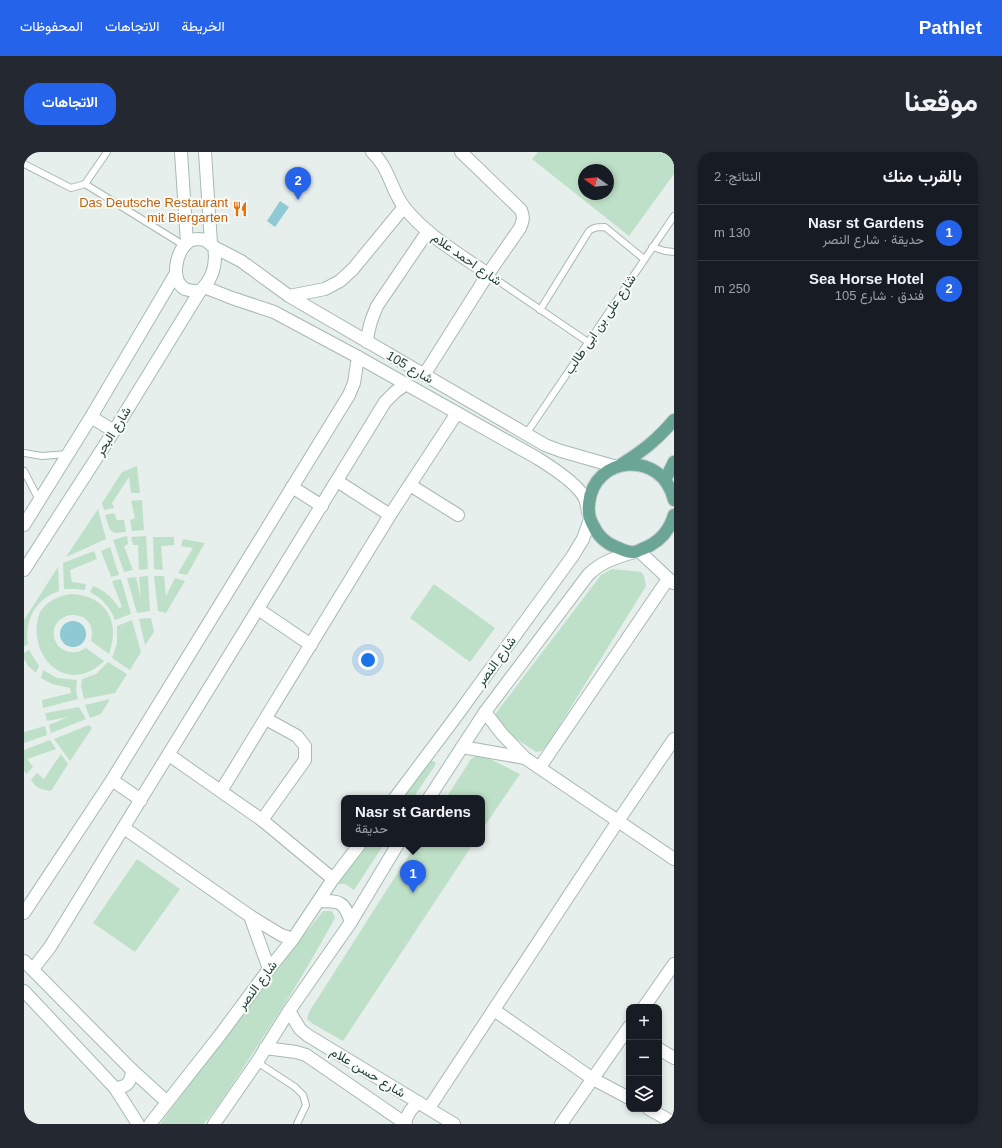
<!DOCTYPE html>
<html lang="ar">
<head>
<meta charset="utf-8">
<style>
  :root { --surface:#171b24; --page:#242831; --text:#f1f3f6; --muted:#9ea1a6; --line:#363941; --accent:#2563eb }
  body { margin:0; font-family:Arial,Vazirmatn,sans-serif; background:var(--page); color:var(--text); direction:rtl }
  .controls { position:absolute; right:12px; bottom:12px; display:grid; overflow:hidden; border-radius:8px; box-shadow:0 2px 6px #0003 }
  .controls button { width:36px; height:36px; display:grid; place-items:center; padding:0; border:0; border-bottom:1px solid var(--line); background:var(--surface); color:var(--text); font:20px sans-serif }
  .compass { position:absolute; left:554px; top:12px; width:36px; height:36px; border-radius:50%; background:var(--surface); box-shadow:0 2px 6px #0003; rotate:285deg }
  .you { position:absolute; left:344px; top:508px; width:14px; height:14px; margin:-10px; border:3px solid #fff; border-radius:50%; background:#1a73e8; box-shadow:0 0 0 6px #1a73e833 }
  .badge { display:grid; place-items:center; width:26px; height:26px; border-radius:50%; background:var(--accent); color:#fff; font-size:13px; font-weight:700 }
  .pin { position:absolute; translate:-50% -33px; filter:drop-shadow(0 1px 2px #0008) }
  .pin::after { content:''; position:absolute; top:21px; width:14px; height:12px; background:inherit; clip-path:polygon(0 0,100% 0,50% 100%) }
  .popup { position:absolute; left:317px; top:643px; width:144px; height:52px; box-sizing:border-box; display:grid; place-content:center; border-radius:8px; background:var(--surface); filter:drop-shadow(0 1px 3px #0005); font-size:13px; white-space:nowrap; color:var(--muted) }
  .popup b { font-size:15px; color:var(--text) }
  .popup::after { content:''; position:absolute; left:50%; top:100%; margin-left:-8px; border:8px solid transparent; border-top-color:var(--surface) }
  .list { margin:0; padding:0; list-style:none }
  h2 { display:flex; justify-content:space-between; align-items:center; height:52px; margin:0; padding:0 16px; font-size:17px }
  h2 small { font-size:13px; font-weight:400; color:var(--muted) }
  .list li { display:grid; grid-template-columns:26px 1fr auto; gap:12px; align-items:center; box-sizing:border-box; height:56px; padding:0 16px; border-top:1px solid var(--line) }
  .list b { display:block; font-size:15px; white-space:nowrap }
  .list p { margin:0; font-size:13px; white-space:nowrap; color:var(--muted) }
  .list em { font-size:13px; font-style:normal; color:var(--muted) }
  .icon { flex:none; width:22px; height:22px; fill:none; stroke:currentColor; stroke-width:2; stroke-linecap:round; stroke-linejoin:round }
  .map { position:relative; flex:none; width:650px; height:972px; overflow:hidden; direction:ltr; border-radius:16px }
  header { display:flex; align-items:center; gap:24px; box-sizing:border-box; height:56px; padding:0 20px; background:var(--accent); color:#fff }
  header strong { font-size:19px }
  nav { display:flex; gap:22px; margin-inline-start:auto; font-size:14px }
  .intro { display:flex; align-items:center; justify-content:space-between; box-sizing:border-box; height:96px; padding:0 24px }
  h1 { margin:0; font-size:28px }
  .button { padding:10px 18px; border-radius:16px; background:var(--accent); color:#fff; font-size:14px; font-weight:700 }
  main { display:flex; gap:24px; padding:0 24px }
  aside { flex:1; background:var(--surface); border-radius:16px; box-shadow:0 2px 6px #0003 }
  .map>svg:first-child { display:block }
  .green { fill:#bfe0c8; fill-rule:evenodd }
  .water { fill:#8ec9d4 }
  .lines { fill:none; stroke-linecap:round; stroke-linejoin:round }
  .service-casing { stroke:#a8b8b2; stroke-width:8 }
  .minor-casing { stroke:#a8b8b2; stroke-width:14 }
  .tertiary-casing { stroke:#a8b8b2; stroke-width:14 }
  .secondary-casing { stroke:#a4bbb3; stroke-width:14 }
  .primary-casing { stroke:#c2cac8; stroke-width:14 }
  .service { stroke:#fff; stroke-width:6 }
  .minor { stroke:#fff; stroke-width:12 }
  .tertiary { stroke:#fff; stroke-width:12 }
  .secondary { stroke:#fff; stroke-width:12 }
  .primary { stroke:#6aa596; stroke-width:12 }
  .labels { text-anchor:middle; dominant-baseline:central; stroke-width:4; stroke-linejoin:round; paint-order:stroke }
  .food-label { font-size:13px; fill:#c56008; stroke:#f7fbf9; text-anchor:end }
  .street-label { font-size:13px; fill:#24423a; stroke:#f7fbf9 }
</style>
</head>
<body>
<header>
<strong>Pathlet</strong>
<nav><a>الخريطة</a><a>الاتجاهات</a><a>المحفوظات</a></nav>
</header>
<div class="intro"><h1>موقعنا</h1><a class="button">الاتجاهات</a></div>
<main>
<aside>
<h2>بالقرب منك<small>النتائج: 2</small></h2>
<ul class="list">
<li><span class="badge">1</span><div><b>Nasr st Gardens</b><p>حديقة · شارع النصر</p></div><em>130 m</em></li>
<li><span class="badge">2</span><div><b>Sea Horse Hotel</b><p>فندق · شارع 105</p></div><em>250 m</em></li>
</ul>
</aside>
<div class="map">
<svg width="650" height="972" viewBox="0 0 650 972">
  <rect width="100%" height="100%" fill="#e6efeb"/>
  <!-- green -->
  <g class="green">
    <path d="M514 0H650V22L605 84 508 7ZM560 18H584V42H560Z"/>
    <polygon points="113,314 116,341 107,341 105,325 88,351 90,356 80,358 78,351 98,320"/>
    <polygon points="118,348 120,378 108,379 106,368 111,366 107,349"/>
    <polygon points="74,357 82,387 42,405"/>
    <polygon points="90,361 93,368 100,368 102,380 91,381 86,378 81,363"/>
    <polygon points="103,384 104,392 100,394 109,418 100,420 89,388"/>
    <polygon points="122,384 124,417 115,418 114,393 109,393 107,385"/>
    <polygon points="129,385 150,385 150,393 137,394 139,418 130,417"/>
    <polygon points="159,387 181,391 163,423 154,421 169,396 157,394"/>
    <polygon points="86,395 95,423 87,425 77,399"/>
    <polygon points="70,399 73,407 46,418 48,430 62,432 61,438 51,437 40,437 39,411"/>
    <path d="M34 415 35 439C12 447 0 468 4 492L0 494V468Z"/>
    <polygon points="588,417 617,420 620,424 622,434 524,592 517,599 512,600 477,577 471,565 472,561 577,423"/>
    <polygon points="124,424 126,459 113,461 103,426 112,425 117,446 115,425"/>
    <polygon points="130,424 140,424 142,444 151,426 161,429 142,461 134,459"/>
    <path d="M97 427 107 462 91 468C86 455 78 446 66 440L69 434C80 438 89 446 95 456L98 455 88 429Z"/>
    <polygon points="410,432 471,476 446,510 386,466"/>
    <path d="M47 442C82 443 97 470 85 502L67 489C76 455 26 455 30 485 31 489 34 495 38 497 46 502 54 501 62 496L80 509C43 546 0 502 16 460 23 449 34 444 47 442Z"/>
    <polygon points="127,466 130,480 121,493 115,467"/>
    <polygon points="108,468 117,500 106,518 88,506 93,491 93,474"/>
    <polygon points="5,498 15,514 12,521 4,514 1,508 0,508 0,501"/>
    <polygon points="84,510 103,522 91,541 60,547 57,534 58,527 72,522"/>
    <polygon points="19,518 33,526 53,528 52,539 54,547 19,556 18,548 47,541 46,536 28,532 17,526"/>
    <polygon points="86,547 77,562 66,566 61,553"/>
    <polygon points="55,555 62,567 27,581 25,573 44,565 23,569 21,561"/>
    <polygon points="65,573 68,576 46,609 30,587"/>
    <polygon points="21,574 23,583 0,591 0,580"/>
    <polygon points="26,588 32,597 3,607 9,615 2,622 0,619 0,598"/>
    <path d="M37 602 44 612 27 639C18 638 12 636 7 628L13 621 20 627Z"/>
    <polygon points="453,603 462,605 496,622 458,678 458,646 422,646 447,607"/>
    <polygon points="406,609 410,609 412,612 389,646 378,646"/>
    <polygon points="343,692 360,692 330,738 321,732 313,732"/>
    <polygon points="392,692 449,692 319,889 289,872 283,867 285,860"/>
    <polygon points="113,707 156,737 111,800 69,771"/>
    <path d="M299 759H308L311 766C286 812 259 856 230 899 214 924 198 949 180 972H136L213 869Z"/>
  </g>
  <!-- water -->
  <g class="water">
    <polygon points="256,49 265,55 251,75 243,69"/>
    <circle cx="49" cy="482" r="13"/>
  </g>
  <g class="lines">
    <!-- service casing -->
    <g class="service-casing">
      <g id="service">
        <polyline points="0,12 47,36 61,32 83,0"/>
        <polyline points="61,32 161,94"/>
        <polyline points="628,95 641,99 650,100"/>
        <polyline points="464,122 564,190"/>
        <path d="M516 158 565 79C570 75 574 75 581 75L620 107"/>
        <polyline points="502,282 650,64"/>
        <polyline points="0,301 18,304 44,302"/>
        <polyline points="0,319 15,348"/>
        <polyline points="233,910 271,935 279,943 282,953 273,972"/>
      </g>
    </g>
    <!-- minor casing -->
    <g class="minor-casing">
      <g id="minor">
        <path d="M348 0C365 15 367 38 380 55 402 83 435 102 464 122"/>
        <polyline points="265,144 301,137 316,129 329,117 380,55"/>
        <path d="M343 190C344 176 348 166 353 154L404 79"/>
        <path d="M400 223 464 122 496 76C499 69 500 65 497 58L437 0"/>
        <polyline points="313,329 366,363"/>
        <polyline points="386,333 434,363"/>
        <polyline points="268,335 298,354"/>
        <polyline points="615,399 649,431"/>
        <polyline points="234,457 287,493"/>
        <polyline points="461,560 478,582 501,606 650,707"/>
        <polyline points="438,595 501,606"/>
        <polyline points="145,603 238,668 309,727"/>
        <polyline points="516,615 644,427"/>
        <polyline points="88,628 117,648"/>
        <polyline points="197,639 366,363 433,261"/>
        <polyline points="238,668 281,608 281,594 273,584 242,567"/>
        <polyline points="100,676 226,764 257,783 269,787"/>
        <polyline points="0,761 88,628 325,243 330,231 334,205"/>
        <polyline points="226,764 245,817"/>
        <polyline points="9,817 26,795 361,250 371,240 382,232"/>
        <polyline points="620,855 650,812"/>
        <polyline points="470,858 569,927 605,946"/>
        <polyline points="635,897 650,906"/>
        <polyline points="405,956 594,669 650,587"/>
        <polyline points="625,957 650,971"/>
        <polyline points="537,972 605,875"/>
      </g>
    </g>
    <!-- tertiary casing -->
    <g class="tertiary-casing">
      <g id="tertiary">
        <polyline points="190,95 217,109 265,144 521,293 537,299 593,315"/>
        <path d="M180 135 208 146 250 160 334 205 513 306C526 314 555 333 561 347 563 351 563 356 564 360"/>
        <polyline points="265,859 276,877 283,883 430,972"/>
        <polyline points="241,896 272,900 282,903 382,972"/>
        <polyline points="380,971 386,959 394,950"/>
      </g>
    </g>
    <!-- secondary casing -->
    <g class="secondary-casing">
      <g id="secondary">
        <polyline points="157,0 163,91"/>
        <polyline points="181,0 187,91"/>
        <path d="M175 87 181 88 190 95C193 112 189 127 176 139 171 139 166 139 161 137 146 128 152 101 163 91 166 88 170 87 175 87Z"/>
        <polyline points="67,265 90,279"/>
        <polyline points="0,373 67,265 152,121"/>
        <polyline points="0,418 90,279 176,139"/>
        <polyline points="371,646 431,566 548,405 559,387 566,367"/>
        <path d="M405 646 461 560 564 423C578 409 591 406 610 400"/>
        <path d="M295 749C316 749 320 749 327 770"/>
        <polyline points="0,809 108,918 143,950"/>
        <polyline points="0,839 91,936 114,972"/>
        <path d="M91 936C104 935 107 930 108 918"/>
        <polyline points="126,972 196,883 245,817 269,787 309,727 336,692"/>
        <polyline points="190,972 233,910 265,859 327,770 374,692"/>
      </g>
    </g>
    <!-- primary casing -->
    <g class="primary-casing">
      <g id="primary">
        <path d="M598 312C620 298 633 288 650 268"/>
        <polyline points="641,328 650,310"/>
        <path d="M650 348C638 297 569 303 565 352 564 360 565 366 569 373 574 384 581 391 592 395 597 397 604 401 610 400 612 400 616 398 618 397 635 391 645 380 650 363"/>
      </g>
    </g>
    <!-- service -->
    <use href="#service" class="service"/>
    <!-- minor -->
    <use href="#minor" class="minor"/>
    <!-- tertiary -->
    <use href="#tertiary" class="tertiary"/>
    <!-- secondary -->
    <use href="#secondary" class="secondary"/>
    <!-- primary -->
    <use href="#primary" class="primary"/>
  </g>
  <!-- icons -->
  <defs>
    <g id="restaurant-bare" transform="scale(1.2)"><path d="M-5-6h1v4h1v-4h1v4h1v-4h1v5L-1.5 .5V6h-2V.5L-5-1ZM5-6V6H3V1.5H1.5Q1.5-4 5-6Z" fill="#e8710a" stroke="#f7fbf9" stroke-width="2.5" paint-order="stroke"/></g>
  </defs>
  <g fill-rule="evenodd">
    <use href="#restaurant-bare" x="216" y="57"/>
  </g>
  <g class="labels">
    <!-- food labels -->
    <g class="food-label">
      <text x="204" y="50">Das Deutsche Restaurant<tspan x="204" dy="15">mit Biergarten</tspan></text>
    </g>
    <!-- street labels -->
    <g class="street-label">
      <text transform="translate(443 107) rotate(35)">شارع احمد علام</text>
      <text transform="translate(576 172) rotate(-56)">شارع على بن ابى طالب</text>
      <text transform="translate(386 215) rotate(30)">شارع 105</text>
      <text transform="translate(89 279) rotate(-58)">شارع البحر</text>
      <text transform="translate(472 509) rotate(-54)">شارع النصر</text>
      <text transform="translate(233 833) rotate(-53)">شارع النصر</text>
      <text transform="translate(344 920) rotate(31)">شارع حسن علام</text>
    </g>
  </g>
</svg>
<div class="controls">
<button>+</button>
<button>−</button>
<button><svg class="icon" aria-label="layers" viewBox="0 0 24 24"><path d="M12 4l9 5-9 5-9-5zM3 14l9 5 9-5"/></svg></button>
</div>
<svg class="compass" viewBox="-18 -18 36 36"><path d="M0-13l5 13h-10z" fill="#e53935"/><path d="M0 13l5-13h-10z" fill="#9ea1a6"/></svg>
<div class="you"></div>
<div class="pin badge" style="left:389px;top:741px">1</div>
<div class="popup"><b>Nasr st Gardens</b>حديقة</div>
<div class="pin badge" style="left:274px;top:48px">2</div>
</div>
</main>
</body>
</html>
